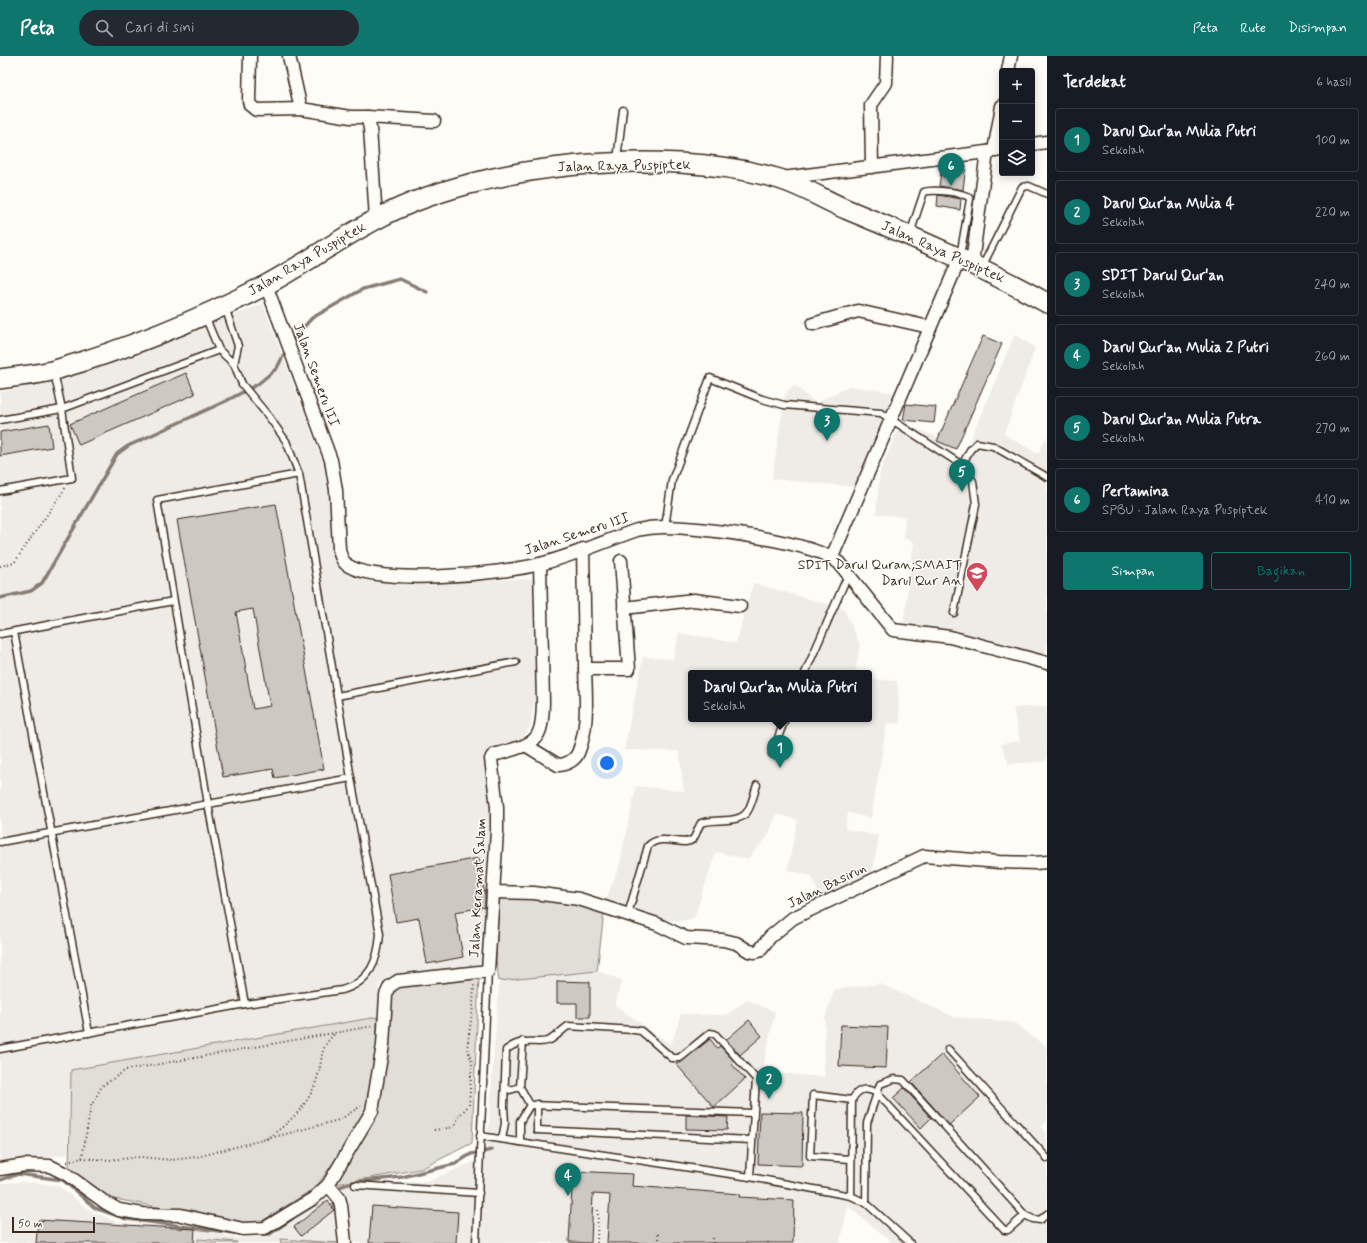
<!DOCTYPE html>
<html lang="id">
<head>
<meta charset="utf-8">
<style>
  :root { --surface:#171b24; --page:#242831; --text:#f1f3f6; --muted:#9ea1a6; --line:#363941; --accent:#0f766e }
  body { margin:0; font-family:Mynerve,sans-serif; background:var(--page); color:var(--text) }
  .controls { position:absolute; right:12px; top:12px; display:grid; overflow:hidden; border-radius:4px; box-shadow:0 2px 10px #0003 }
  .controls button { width:36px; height:36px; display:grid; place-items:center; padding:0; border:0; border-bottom:1px solid var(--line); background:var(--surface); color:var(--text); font:20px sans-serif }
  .scale { position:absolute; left:12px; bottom:10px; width:83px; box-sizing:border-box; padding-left:4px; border:2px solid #3b2a1e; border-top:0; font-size:11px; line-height:14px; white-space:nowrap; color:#3b2a1e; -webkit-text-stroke:3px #fdfcf7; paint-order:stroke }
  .you { position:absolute; left:607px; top:707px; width:14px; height:14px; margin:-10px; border:3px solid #fff; border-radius:50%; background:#1a73e8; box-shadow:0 0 0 6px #1a73e833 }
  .badge { display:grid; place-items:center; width:26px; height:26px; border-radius:50%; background:var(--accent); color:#fff; font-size:13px; font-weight:700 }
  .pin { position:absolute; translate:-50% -33px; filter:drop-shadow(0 1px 2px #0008) }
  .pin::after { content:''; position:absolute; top:21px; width:14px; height:12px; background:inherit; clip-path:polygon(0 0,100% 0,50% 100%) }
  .popup { position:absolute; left:688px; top:614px; width:184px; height:52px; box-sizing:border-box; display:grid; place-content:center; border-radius:4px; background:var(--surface); filter:drop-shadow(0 1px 3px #0005); font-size:13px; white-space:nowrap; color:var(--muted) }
  .popup b { font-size:15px; color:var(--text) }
  .popup::after { content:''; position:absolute; left:50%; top:100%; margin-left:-8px; border:8px solid transparent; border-top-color:var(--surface) }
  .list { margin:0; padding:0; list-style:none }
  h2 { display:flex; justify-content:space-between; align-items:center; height:52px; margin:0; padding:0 16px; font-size:17px }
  h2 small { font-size:13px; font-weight:400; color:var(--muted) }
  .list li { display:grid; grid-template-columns:26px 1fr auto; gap:12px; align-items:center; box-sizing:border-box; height:64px; margin:0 8px 8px; padding:0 8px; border:1px solid var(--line); border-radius:4px }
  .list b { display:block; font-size:15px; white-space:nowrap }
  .list p { margin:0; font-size:13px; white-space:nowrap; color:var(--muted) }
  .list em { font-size:13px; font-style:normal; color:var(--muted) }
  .actions { display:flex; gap:8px; padding:12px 16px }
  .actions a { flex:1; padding:9px 0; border:1px solid var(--accent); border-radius:4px; text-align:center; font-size:14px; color:var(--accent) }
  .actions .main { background:var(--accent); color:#fff }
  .icon { flex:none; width:22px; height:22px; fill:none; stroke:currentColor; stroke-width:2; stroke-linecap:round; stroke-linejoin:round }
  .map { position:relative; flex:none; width:1047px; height:1187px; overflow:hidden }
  header { display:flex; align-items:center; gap:24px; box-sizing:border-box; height:56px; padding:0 20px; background:var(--accent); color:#fff }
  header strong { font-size:19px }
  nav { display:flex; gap:22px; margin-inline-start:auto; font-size:14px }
  .search { width:280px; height:36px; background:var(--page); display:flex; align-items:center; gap:10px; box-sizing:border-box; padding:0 14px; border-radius:22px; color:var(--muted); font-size:15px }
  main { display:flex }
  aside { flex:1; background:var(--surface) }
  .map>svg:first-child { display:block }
  .built { fill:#efece7 }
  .green { fill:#e1ded7; stroke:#8e847a }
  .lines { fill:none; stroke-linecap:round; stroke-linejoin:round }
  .stream { stroke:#887d74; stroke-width:3.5 }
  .building { fill:#cdc8c2; stroke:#3b2a1e; fill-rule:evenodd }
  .lane-casing { stroke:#3b2a1e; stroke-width:9 }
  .street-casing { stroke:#3b2a1e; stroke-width:15 }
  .primary-casing { stroke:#3b2a1e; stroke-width:22 }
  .path { stroke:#3b2a1e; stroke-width:2; stroke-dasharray:1 3; stroke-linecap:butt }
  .lane { stroke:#fdfcf7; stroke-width:6 }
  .street { stroke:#fdfcf7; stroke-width:12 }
  .primary { stroke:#fdfcf7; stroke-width:19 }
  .labels { text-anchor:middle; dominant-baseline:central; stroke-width:3; stroke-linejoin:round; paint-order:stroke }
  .street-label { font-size:14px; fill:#3b2a1e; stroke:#fdfcf7 }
  .poi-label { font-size:14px; fill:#3b2a1e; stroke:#fdfcf7; text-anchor:end }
</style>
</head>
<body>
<header>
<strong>Peta</strong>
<div class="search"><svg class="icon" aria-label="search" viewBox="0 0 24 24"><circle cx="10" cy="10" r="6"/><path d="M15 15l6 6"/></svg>Cari di sini</div>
<nav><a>Peta</a><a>Rute</a><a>Disimpan</a></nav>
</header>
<main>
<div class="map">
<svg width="1047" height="1187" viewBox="0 0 1047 1187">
  <rect width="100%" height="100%" fill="#fdfcf7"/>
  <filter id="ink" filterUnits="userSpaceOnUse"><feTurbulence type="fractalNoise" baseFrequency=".025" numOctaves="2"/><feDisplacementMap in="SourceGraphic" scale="8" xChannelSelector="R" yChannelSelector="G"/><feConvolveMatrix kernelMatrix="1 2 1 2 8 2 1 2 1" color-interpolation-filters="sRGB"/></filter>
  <g filter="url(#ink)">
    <!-- built -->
    <g class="built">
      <polygon points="263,248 330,425 338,500 352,519 390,527 534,523 537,629 530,672 519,687 483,699 495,754 485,904 473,911 390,921 379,929 377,961 71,1014 68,1098 0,1109 0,336 71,321"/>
      <polygon points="1015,278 1035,292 1004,378 1038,398 1047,379 1047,600 959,579 903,571 914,486 904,482 905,461 876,458 880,415 901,367 935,380 962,403"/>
      <polygon points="794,329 816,347 849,330 897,337 855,431 772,423 785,338"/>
      <polygon points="753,527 844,553 860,589 855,617 691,617 691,663 869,663 869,623 897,625 900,668 887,667 871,762 848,757 845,773 879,780 872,818 820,843 812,820 787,814 798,764 777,758 768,780 747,803 716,796 694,862 680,865 659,863 605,846 619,811 636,730 684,735 679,695 624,694 643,601 673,603 679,577 736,587"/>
      <polygon points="1047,650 1047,705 1009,708 1001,688 1020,685 1013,652"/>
      <polygon points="597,915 622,924 615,949 671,989 681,958 726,959 747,944 775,956 762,1016 824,1021 825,962 835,933 881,928 954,961 1013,966 1047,991 1047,1065 1041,1071 1047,1077 1047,1187 892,1187 848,1150 840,1187 349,1187 342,1132 351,1127 427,1126 475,1105 487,1091 499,925"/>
      <polygon points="32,1126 59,1130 91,1155 117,1166 194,1173 237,1182 273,1180 325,1140 337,1151 342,1187 0,1187 0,1127"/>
    </g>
    <!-- green -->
    <g class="green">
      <path d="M499 840C534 843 570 845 604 857L597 915 499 925 496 903Z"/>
      <polygon points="479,920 472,1087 421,1113 336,1128 340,1118 367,1074 390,940 395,932"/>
      <polygon points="377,961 377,989 369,1046 355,1076 316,1131 256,1169 109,1142 69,1113 71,1014"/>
      <polygon points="198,1183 237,1186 237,1187 198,1187"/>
      <polygon points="281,1183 337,1187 280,1187"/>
    </g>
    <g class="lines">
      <!-- stream -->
      <g class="stream">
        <polyline points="291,285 312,262 363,233 400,223 427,236"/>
        <polyline points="0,542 31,535 42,527 117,398 128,390 226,345 258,328 277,312 287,292"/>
        <polyline points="0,1124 18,1118 63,1124 95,1152 127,1163 234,1177"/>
        <polyline points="334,1133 353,1126 402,1121 455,1108 471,1098 492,1094"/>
        <polyline points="260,1178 270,1178 293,1162"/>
      </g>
    </g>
    <!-- building -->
    <g class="building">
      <polygon points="955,108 966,109 963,134 939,130 942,109"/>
      <polygon points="938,139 961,143 960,154 937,150"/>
      <polygon points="983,280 1002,288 956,393 937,385"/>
      <polygon points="186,317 195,338 79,389 70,368"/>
      <polygon points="906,348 936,351 934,367 903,364"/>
      <polygon points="49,368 52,391 0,400 0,376"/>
      <path d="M276 448 324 713 275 722 273 713 223 721 177 464ZM253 553 270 650 253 653 236 556Z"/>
      <polygon points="479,802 485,840 485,851 455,856 463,901 427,908 419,862 396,866 388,818"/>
      <polygon points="557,925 590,926 590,961 577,961 577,947 557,947"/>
      <polygon points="749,964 762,980 740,999 726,984"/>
      <polygon points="841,969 888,971 886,1012 839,1010"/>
      <polygon points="710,983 717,992 720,990 734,1005 731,1007 745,1023 714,1051 676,1008 682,1006"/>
      <polygon points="942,998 980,1041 949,1069 911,1026"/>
      <polygon points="904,1032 931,1062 921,1072 893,1042"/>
      <polygon points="760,1056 803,1057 802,1110 758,1108"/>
      <polygon points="686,1059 728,1061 727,1074 686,1073"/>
      <polygon points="573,1115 633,1118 632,1130 740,1138 739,1141 794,1144 793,1187 607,1187 610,1139 593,1138 591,1187 569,1186"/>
      <polygon points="328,1144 334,1154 301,1180 294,1171"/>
      <polygon points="372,1150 458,1156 456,1187 369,1187"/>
      <polygon points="38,1164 195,1173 194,1187 36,1187"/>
    </g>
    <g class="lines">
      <!-- lane casing -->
      <g class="lane-casing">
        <g id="lane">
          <polyline points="617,104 623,54"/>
          <path d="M910 178 924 136C932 133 967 136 970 143L960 200"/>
          <polyline points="982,211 1022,131 1029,130 1047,138"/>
          <polyline points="205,260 219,294 234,308 238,290 225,251"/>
          <polyline points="0,364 62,353 219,294"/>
          <polyline points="962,409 970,394 977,387 993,390 1047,421"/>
          <polyline points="0,435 72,422 62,353 54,316"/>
          <polyline points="665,471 672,424 710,322 762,343 784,349 881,357 962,409 973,425 976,448 974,459 954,557"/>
          <polyline points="14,576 89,977"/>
          <polyline points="0,578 173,545"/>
          <polyline points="805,617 848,519"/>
          <polyline points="337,640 516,606"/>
          <polyline points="772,698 785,663"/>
          <polyline points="0,786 351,722"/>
          <path d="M628 858 648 790C662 776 684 792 693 783 696 780 698 771 701 767 715 762 739 768 747 756 752 749 754 737 757 729"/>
          <polyline points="245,948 208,748 157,444 299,418"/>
          <path d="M0 993 245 948 342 934C370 926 378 905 380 878L351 722 299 418 286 385 269 361 242 328 234 308"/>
          <polyline points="948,993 1047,1102"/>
          <polyline points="505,1031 510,1034 520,1031"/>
          <polyline points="537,1048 537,1074 751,1084"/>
          <polyline points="530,1049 753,1057"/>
          <polyline points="480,1080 750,1121 851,1140 866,1147 910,1187"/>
          <path d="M502 1083 505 1067 504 1050 506 994C525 979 537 990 550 984 557 980 562 974 568 970L634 974 641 975 672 1002H679L710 977 715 978 756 1023 750 1121"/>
          <polyline points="520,1086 520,1065 530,1049 520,1031 523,985"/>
          <polyline points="850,1103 810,1100 813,1039 852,1044"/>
          <polyline points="355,1129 479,1137"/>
          <path d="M851 1140 852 1044C858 1032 866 1031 877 1037L1004 1174H1008L1025 1159"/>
          <polyline points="866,1147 867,1067 880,1028 894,1023 903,1024 1025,1159 1033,1163 1040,1164 1047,1158"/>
          <polyline points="476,1187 488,915"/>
        </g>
      </g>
      <!-- street casing -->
      <g class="street-casing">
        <g id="street">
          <polyline points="250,0 249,45 250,49 256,54 301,53 351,61 367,61 370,72 376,163"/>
          <polyline points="289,0 301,53"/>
          <polyline points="1008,15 1011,0"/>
          <polyline points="367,61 434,65"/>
          <polyline points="1032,88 1047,86"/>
          <polyline points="994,95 1002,50"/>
          <polyline points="872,111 871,49 886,27 887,0"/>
          <polyline points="783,122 1002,94"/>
          <polyline points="972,207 987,96"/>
          <path d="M266 229 331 404 336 434 339 493C340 499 342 505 347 509 380 530 501 518 540 508 573 500 605 485 637 474 646 472 655 471 664 471 700 471 814 485 839 507L893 574 950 581 1047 607"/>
          <polyline points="813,268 858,255 929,271"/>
          <polyline points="832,501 960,202"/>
          <polyline points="624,552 694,544 740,550"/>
          <polyline points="585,613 629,613 621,505"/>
          <path d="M527 690 558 709C566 709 575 704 578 697 590 669 585 635 585 606 584 568 584 531 583 493"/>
          <polyline points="493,836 534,837 579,843 657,868 686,882 723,884 736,887 749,895 755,896 759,895 770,881 793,862 924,800 999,806 1035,807 1047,806"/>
          <path d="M0 1113 25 1109 50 1110 66 1118 106 1147 119 1154 143 1158 181 1159 243 1173 265 1172 314 1142 328 1129 372 1055 383 989 386 939 390 930 398 925 488 915 497 775V751L491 703C493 698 496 698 501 697 537 687 542 685 543 646L540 508"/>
          <polyline points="328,1129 339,1142 341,1149 345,1187"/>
        </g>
      </g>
      <!-- primary casing -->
      <g class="primary-casing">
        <path id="primary" d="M0 323C18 320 38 319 55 314 127 293 198 264 264 230 302 210 337 184 375 164 480 107 662 90 776 122 801 129 824 144 848 154 916 182 983 211 1047 247"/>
      </g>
      <!-- path -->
      <g class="path">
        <polyline points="0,510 14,507 66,431"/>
        <polyline points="434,1074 455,1071 458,1061 469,1049 472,1006 467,992 473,951 474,928"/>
        <path d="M266 1083C290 1067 311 1047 318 1019 324 998 318 995 335 977"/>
        <polyline points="82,1102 109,1104 141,1101 171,1104 197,1101 339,1064 361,1050"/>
        <polyline points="67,1106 82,1102 91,1050 102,1030 126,1014 373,970"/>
        <polyline points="597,1187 598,1151"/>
        <polyline points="658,1187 658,1175"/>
        <polyline points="713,1187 713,1179"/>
        <polyline points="768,1187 768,1185"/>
      </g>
      <!-- lane -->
      <use href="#lane" class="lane"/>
      <!-- street -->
      <use href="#street" class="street"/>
      <!-- primary -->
      <use href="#primary" class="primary"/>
    </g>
  </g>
  <!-- icons -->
  <defs>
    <g id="school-pin" transform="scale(1.15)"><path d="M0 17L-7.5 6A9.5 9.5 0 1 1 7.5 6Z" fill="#d1495b" stroke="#fdfcf7"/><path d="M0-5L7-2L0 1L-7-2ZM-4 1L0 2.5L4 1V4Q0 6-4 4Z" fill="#fff"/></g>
  </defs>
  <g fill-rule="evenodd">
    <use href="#school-pin" x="977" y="517"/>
  </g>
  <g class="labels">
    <!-- street labels -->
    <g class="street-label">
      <text transform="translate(624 110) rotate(-1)">Jalan Raya Puspiptek</text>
      <text transform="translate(943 196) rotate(24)">Jalan Raya Puspiptek</text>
      <text transform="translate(307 203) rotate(-30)">Jalan Raya Puspiptek</text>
      <text transform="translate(316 319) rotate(70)">Jalan Semeru III</text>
      <text transform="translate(577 478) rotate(-18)">Jalan Semeru III</text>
      <text transform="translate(827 830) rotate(-26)">Jalan Basirun</text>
      <text transform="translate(478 832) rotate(-87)">Jalan Keramat Salam</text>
    </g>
    <!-- poi labels -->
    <g class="poi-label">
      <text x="962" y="509">SDIT Darul Quran;SMAIT<tspan x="962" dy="16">Darul Qur An</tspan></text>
    </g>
  </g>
</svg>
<div class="controls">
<button>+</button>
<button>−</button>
<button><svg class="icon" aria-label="layers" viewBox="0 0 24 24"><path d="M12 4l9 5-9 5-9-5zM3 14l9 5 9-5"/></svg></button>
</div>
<div class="scale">50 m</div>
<div class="you"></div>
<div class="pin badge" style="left:780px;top:712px">1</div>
<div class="popup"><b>Darul Qur'an Mulia Putri</b>Sekolah</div>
<div class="pin badge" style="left:769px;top:1043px">2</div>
<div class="pin badge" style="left:827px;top:385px">3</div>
<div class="pin badge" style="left:568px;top:1140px">4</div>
<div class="pin badge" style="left:962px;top:436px">5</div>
<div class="pin badge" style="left:951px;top:130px">6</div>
</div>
<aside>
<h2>Terdekat<small>6 hasil</small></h2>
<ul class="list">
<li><span class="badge">1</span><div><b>Darul Qur'an Mulia Putri</b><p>Sekolah</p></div><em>100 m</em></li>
<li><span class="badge">2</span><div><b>Darul Qur'an Mulia 4</b><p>Sekolah</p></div><em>220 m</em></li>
<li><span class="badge">3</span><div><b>SDIT Darul Qur'an</b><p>Sekolah</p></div><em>240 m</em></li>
<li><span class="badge">4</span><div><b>Darul Qur'an Mulia 2 Putri</b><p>Sekolah</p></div><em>260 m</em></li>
<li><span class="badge">5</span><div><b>Darul Qur'an Mulia Putra</b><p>Sekolah</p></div><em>270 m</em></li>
<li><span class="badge">6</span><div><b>Pertamina</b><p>SPBU · Jalan Raya Puspiptek</p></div><em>410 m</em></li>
</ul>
<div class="actions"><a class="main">Simpan</a><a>Bagikan</a></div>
</aside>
</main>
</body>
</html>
